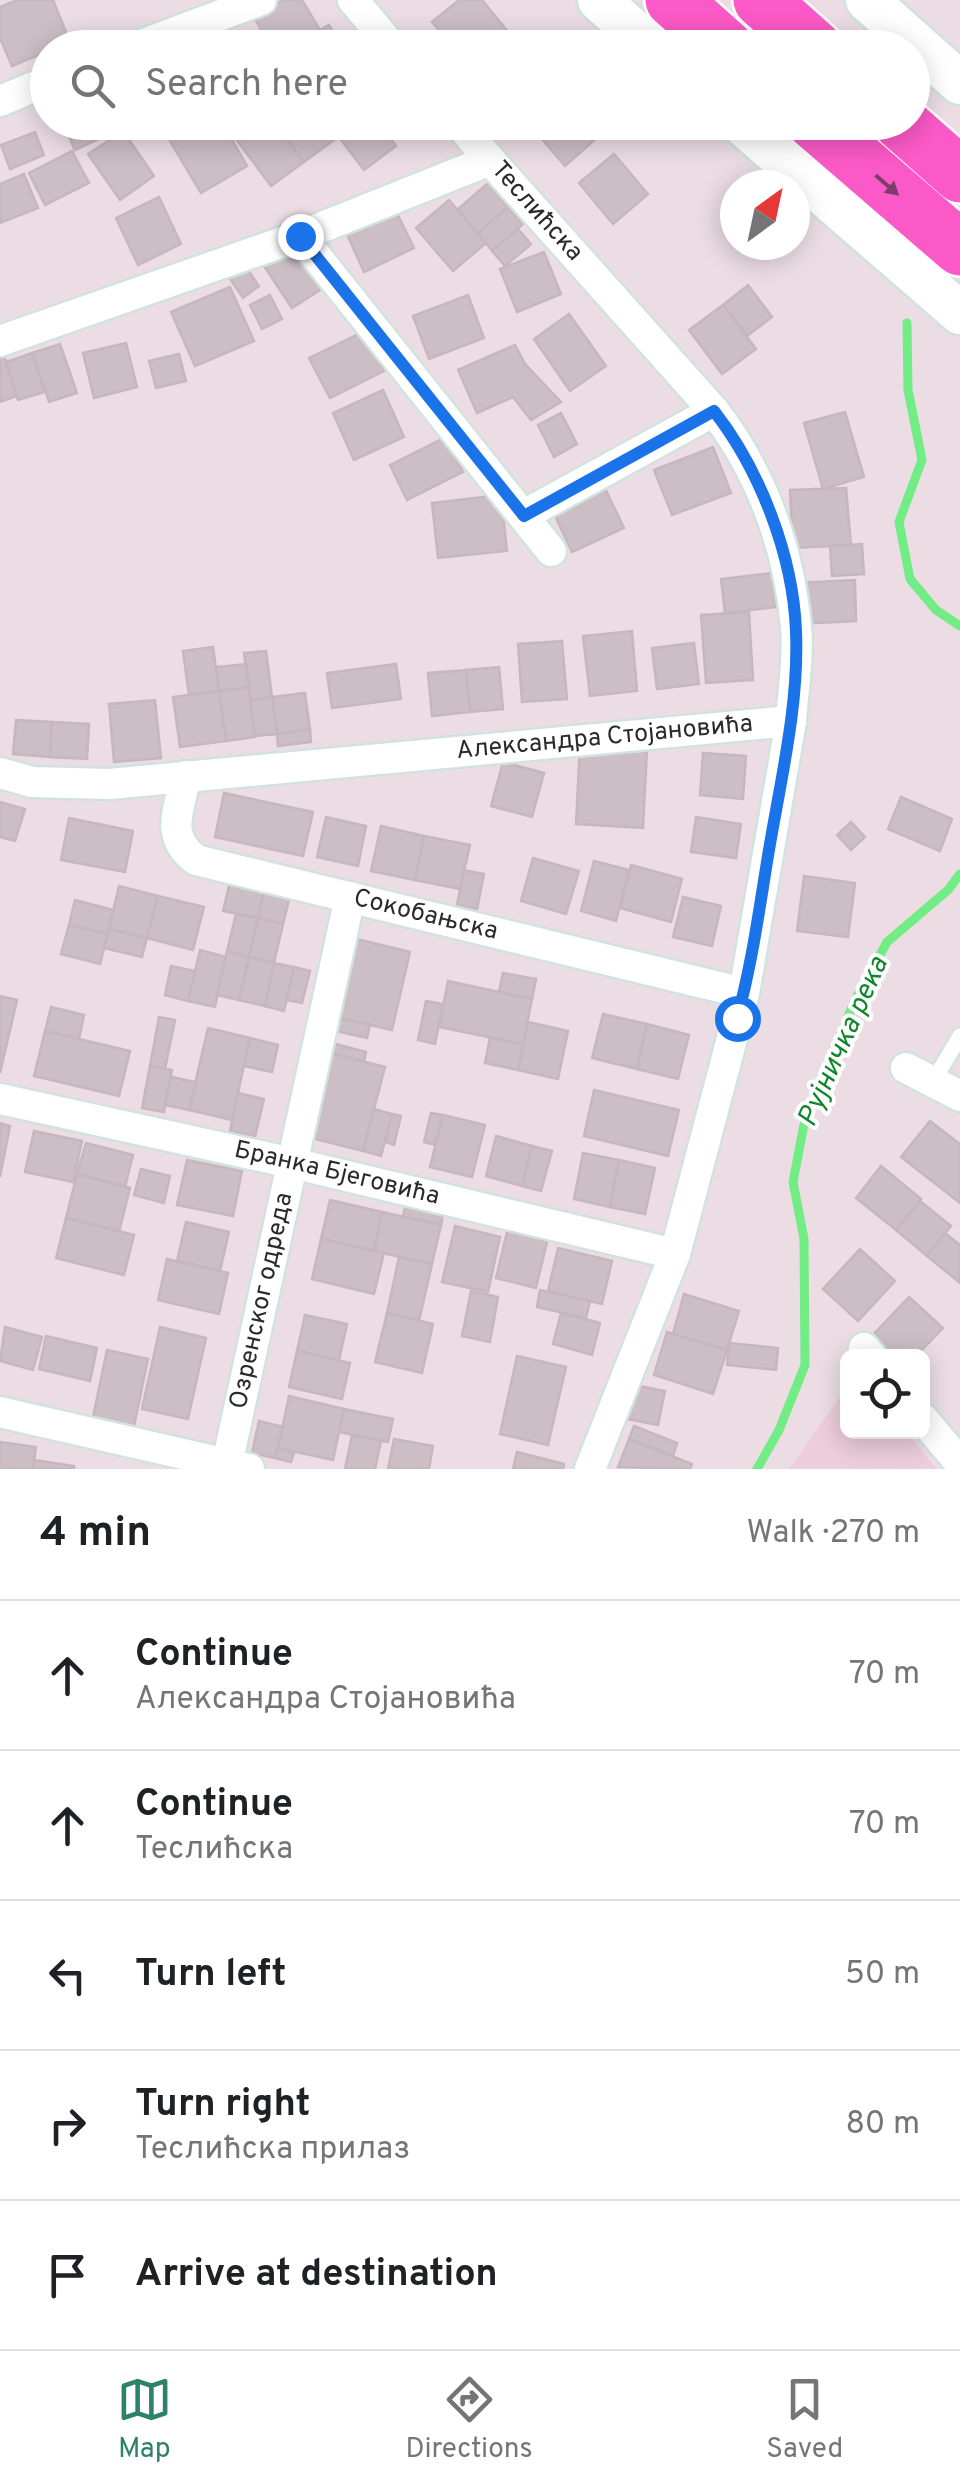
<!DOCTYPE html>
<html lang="en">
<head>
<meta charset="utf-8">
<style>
  :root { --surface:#fff; --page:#f2f2f2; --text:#202124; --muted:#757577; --line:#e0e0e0; --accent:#2e816a }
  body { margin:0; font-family:Overpass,sans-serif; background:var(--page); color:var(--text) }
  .controls { position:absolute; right:30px; bottom:30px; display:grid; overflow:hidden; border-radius:15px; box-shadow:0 5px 25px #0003 }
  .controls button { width:90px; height:90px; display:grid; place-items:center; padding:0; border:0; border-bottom:2px solid var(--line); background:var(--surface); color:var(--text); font:50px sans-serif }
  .compass { position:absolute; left:720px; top:170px; width:90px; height:90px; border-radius:50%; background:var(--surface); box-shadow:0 5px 25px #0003; rotate:33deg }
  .stop { position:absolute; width:30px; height:30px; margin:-22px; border:8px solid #1a73e8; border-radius:50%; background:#fff }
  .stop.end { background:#1a73e8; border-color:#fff; box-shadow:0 2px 10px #0008 }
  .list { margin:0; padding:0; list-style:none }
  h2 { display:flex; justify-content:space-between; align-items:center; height:130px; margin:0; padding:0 40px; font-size:42px }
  h2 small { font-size:32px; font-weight:400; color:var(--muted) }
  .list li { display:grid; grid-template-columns:65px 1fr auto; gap:30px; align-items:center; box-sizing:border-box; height:150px; padding:0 40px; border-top:2px solid var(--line) }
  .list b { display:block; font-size:38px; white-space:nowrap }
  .list p { margin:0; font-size:32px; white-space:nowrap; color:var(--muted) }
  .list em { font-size:32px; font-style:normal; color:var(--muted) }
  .icon { flex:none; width:55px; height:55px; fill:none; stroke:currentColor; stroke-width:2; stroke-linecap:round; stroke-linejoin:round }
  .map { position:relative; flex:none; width:960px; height:1469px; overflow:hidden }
  .search { position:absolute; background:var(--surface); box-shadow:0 5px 25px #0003; left:30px; right:30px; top:30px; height:110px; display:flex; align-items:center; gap:25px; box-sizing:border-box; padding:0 35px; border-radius:55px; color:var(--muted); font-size:38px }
  .sheet { height:880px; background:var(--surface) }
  nav { display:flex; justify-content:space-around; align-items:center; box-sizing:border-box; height:140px; border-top:2px solid var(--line); background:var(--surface); font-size:28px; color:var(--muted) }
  nav a { display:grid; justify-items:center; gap:5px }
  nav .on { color:var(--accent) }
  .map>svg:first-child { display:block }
  .education { fill:#edccdb }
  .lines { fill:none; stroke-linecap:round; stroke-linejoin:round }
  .stream { stroke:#72ec85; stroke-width:9 }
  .building { fill:#cbbec5; stroke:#c7b6be; stroke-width:2.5 }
  .lane-casing { stroke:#d2e3de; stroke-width:20 }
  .street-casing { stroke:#d2e3de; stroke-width:35 }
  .secondary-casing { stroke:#d2e3de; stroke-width:48 }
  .highway-casing { stroke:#fff; stroke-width:60 }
  .lane { stroke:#fff; stroke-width:15 }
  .street { stroke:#fff; stroke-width:30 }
  .secondary { stroke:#fff; stroke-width:42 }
  .highway { stroke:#fb59c7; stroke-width:55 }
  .oneway { fill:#7e3d69 }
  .route { stroke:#1a73e8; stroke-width:12 }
  .labels { text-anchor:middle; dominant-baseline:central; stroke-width:8; stroke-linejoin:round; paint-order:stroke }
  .street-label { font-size:25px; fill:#2a2a2a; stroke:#fff }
  .water-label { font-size:28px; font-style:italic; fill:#10852b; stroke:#fff }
</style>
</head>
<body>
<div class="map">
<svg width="960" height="1469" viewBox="0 0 960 1469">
  <rect width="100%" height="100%" fill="#ecdde5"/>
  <!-- education -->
  <polygon class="education" points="847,1387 848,1432 907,1432 936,1469 789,1469"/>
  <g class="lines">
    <!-- stream -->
    <g class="stream">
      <polyline points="907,323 908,390 922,460 899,522 910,579 936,610 960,626"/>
      <polyline points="757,1469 779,1430 805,1365 804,1239 793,1182 805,1119 855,1000 887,942 948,890 960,874"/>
    </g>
  </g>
  <!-- building -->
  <g class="building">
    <polygon points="17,0 53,0 70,42 48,48 48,51 12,66 0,38 0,7"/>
    <polygon points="283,0 302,0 320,30 289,48 271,48 254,17"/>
    <polygon points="459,0 482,0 509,33 491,48 454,48 432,22"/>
    <polygon points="329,25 340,44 334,48 289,48"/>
    <polygon points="365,27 382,48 340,48"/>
    <polygon points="62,122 119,122 122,128 75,150"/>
    <polygon points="190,122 222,122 247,166 201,193 167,136"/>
    <polygon points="258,122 274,122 304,162 271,186 236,139"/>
    <polygon points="278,122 322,122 334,140 304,162 276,124"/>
    <polygon points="332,122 379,122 396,146 364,170 329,124"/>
    <polygon points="535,122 587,122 599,136 565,166 531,126"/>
    <polygon points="123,131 154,176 120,200 88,154"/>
    <polygon points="35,132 44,155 10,169 1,145"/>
    <polygon points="72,151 89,183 45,205 29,173"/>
    <polygon points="614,154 648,194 613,224 579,183"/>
    <polygon points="24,174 38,208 0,223 0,184"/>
    <polygon points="488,183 508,207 478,233 457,210"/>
    <polygon points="159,197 181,244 138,265 116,218"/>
    <polygon points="449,200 486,243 453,271 416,228"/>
    <polygon points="508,207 523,224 492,251 478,233"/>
    <polygon points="395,209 414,248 364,272 346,232"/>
    <polygon points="518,229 531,244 505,266 492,251"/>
    <polygon points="298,240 328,285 292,308 262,263"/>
    <polygon points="544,252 561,294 517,312 500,269"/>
    <polygon points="240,259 259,286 243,298 224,270"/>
    <polygon points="748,285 772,317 747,336 723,305"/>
    <polygon points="230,287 254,341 195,366 171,312"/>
    <polygon points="270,295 282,319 262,329 250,305"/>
    <polygon points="468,295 484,338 429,359 413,316"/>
    <polygon points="723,305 756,349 722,374 689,330"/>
    <polygon points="569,314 606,366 570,391 534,339"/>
    <polygon points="365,331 384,371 330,398 309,358"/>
    <polygon points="126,343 137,387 94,398 83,353"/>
    <polygon points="60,344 77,393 49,402 32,353"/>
    <polygon points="515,345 525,364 561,402 531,420 513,397 477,413 458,370"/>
    <polygon points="3,352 17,396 0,402 0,353"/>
    <polygon points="32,353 45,392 18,400 6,362"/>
    <polygon points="179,354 186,381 156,388 149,361"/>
    <polygon points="383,390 404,437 354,460 333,413"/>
    <polygon points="845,412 864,477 823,489 804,423"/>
    <polygon points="561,413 577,444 554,457 538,425"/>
    <polygon points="446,437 463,472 407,500 390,465"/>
    <polygon points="713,447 731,493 672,515 654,470"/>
    <polygon points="601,480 624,528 572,552 549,503"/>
    <polygon points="846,488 851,545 793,548 790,490"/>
    <polygon points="501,495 507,551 438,558 432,503"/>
    <polygon points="862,544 864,574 832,576 830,546"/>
    <polygon points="772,573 776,607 725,613 721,579"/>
    <polygon points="855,580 856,621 797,624 796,583"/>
    <polygon points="749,612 753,680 706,683 701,615"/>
    <polygon points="632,631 637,691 590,696 583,636"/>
    <polygon points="562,641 567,699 522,702 518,644"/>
    <polygon points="694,643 699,684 657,689 652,648"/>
    <polygon points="213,647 219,691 189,695 183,651"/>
    <polygon points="266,651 272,697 250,700 244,653"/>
    <polygon points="246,664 249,687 219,691 216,667"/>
    <polygon points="396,664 401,699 332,708 327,673"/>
    <polygon points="499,667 503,709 470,712 466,670"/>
    <polygon points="466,670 470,712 432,716 428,673"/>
    <polygon points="249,687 255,737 226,741 219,691"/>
    <polygon points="219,691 226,741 180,747 173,697"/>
    <polygon points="305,693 310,729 277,734 272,697"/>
    <polygon points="272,697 277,734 255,736 250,700"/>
    <polygon points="155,700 161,758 114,762 109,704"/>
    <polygon points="16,720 52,722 50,757 13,754"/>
    <polygon points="52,722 89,724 87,759 50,757"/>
    <polygon points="310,729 311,742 278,746 277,734"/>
    <polygon points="580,745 647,749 643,828 576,824"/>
    <polygon points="703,753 746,756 743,799 700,795"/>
    <polygon points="503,762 544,773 532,817 491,806"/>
    <polygon points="224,793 313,812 303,856 215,837"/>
    <polygon points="901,797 952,819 940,851 888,829"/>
    <polygon points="0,802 25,809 15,841 0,837"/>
    <polygon points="326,817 366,826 358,866 317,857"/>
    <polygon points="696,817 741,824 736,858 691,852"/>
    <polygon points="69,818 133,831 125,872 61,860"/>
    <polygon points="851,822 865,837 851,850 837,835"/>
    <polygon points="381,826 424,836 415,880 371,871"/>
    <polygon points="424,836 470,845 460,889 415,880"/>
    <polygon points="533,858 579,871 566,914 521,901"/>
    <polygon points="594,861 629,870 616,921 581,911"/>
    <polygon points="631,865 682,879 671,922 620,908"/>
    <polygon points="464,870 484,874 477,909 457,905"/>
    <polygon points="804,876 855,883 848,937 797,931"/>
    <polygon points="230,882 264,890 258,918 223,911"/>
    <polygon points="119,886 158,896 147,938 109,929"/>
    <polygon points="264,890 290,896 283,924 258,918"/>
    <polygon points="158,896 204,907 193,950 147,938"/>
    <polygon points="683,897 721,906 712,946 673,937"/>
    <polygon points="75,900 113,910 108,934 69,925"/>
    <polygon points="236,914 258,918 249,957 227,951"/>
    <polygon points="258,918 283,924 274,963 249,957"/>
    <polygon points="69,925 108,934 100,964 61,954"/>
    <polygon points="109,929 147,938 142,957 104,948"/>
    <polygon points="357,939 410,952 392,1030 339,1018"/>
    <polygon points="200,950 226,957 215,1007 188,1001"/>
    <polygon points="227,951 249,957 239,1000 217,995"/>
    <polygon points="249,957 274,963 265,1006 239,1000"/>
    <polygon points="274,963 294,967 284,1011 265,1006"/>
    <polygon points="171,966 195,971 188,1001 165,995"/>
    <polygon points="294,967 310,971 302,1003 287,1000"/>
    <polygon points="503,973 536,979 532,999 499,992"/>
    <polygon points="448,981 532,999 523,1044 439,1027"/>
    <polygon points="0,996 17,1000 0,1073"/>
    <polygon points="426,1001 443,1004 435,1044 418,1040"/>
    <polygon points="51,1007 84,1015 79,1039 45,1031"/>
    <polygon points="603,1014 647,1024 637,1069 592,1058"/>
    <polygon points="159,1017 175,1020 165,1069 150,1066"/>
    <polygon points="339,1018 370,1025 367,1038 336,1031"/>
    <polygon points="528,1022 568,1031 558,1079 518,1070"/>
    <polygon points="647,1024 689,1035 678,1079 637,1069"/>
    <polygon points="208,1028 250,1038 232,1120 189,1110"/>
    <polygon points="45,1031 130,1051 119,1096 34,1076"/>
    <polygon points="250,1038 278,1045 272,1072 244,1066"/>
    <polygon points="490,1038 523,1044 518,1070 485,1063"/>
    <polygon points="332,1043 366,1052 364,1062 330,1053"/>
    <polygon points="330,1053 385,1067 363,1151 308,1137"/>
    <polygon points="150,1066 172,1070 164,1112 142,1108"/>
    <polygon points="171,1077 196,1082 189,1110 165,1105"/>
    <polygon points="594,1090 679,1110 668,1156 584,1136"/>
    <polygon points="238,1093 264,1099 255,1137 230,1131"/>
    <polygon points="374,1109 392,1114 381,1156 363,1151"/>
    <polygon points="431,1113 443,1115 435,1145 424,1142"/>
    <polygon points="392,1114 401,1116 394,1145 385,1142"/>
    <polygon points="443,1115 485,1125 472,1177 430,1167"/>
    <polygon points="930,1121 960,1144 960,1203 901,1157"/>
    <polygon points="0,1123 10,1126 0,1177"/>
    <polygon points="34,1131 82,1141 73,1182 25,1172"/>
    <polygon points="496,1136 532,1146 522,1186 486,1176"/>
    <polygon points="86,1143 133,1155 125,1187 77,1174"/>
    <polygon points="532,1146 552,1151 541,1191 522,1186"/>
    <polygon points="583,1153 619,1160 610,1207 574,1199"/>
    <polygon points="187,1160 242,1171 233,1216 177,1205"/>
    <polygon points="619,1160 655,1168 645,1214 610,1207"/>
    <polygon points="881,1166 921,1199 896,1230 856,1198"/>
    <polygon points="141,1169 170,1176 164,1203 134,1195"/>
    <polygon points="77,1174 130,1188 119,1232 66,1218"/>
    <polygon points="407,1197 445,1206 441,1225 403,1217"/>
    <polygon points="330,1200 382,1212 374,1251 321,1239"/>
    <polygon points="920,1201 951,1226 927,1256 896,1230"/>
    <polygon points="382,1212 441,1225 432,1264 374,1251"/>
    <polygon points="66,1218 134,1235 124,1275 56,1258"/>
    <polygon points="186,1222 229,1232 220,1271 177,1261"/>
    <polygon points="455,1226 500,1237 488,1292 442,1282"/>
    <polygon points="508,1228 548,1238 536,1288 496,1278"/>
    <polygon points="945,1233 960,1245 960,1283 927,1256"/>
    <polygon points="321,1239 384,1253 374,1294 312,1279"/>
    <polygon points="558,1248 612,1261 602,1304 548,1291"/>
    <polygon points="860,1249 895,1281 858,1321 823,1289"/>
    <polygon points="399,1257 432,1264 419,1321 387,1313"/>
    <polygon points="167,1259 228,1273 219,1314 158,1300"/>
    <polygon points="540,1290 590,1301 586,1318 537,1307"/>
    <polygon points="471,1291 498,1297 490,1342 462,1336"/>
    <polygon points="684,1294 739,1311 727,1350 673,1334"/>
    <polygon points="909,1297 943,1328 916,1356 889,1356 870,1338"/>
    <polygon points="387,1313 433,1324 422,1373 375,1362"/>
    <polygon points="561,1313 600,1323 592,1355 553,1344"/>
    <polygon points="305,1315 347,1324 339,1360 297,1351"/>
    <polygon points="5,1327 42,1337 33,1370 0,1361"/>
    <polygon points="160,1327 206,1338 188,1419 142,1409"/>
    <polygon points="667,1332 727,1350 713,1394 654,1375"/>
    <polygon points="46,1336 97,1348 90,1381 39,1369"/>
    <polygon points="729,1343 778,1348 776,1370 727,1365"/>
    <polygon points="107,1350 148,1359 134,1426 93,1417"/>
    <polygon points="297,1351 350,1363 342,1399 289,1387"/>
    <polygon points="517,1356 566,1367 548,1445 500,1434"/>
    <polygon points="628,1384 665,1391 658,1425 622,1418"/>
    <polygon points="289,1396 344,1409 333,1460 278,1448"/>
    <polygon points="344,1409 393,1419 388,1442 339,1432"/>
    <polygon points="259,1421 283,1427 275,1458 252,1453"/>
    <polygon points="634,1426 677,1443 673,1456 629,1439"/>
    <polygon points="352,1435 381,1441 375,1469 345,1469"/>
    <polygon points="394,1439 433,1446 429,1469 388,1469"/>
    <polygon points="629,1439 692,1464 690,1469 618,1467"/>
    <polygon points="0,1442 36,1447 33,1469 0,1469"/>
    <polygon points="278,1448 294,1453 291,1462 275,1458"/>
    <polygon points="517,1452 564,1464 563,1469 513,1469"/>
    <polygon points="34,1460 74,1466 74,1469 33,1469"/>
  </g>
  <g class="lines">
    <!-- lane casing -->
    <g class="lane-casing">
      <polyline id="lane" points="934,1080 960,1036"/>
    </g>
    <!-- street casing -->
    <g class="street-casing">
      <g id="street">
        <polyline points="353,0 393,48"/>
        <polyline points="133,48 261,0"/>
        <polyline points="0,101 48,81"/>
        <polyline points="458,122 490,160"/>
        <polyline points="300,236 551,551"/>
        <path id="s1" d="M0 341 300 236 490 160 714 411C762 473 789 549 796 627 799 657 793 690 791 721"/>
        <polyline points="524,515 714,411"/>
        <path id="s2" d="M0 773 32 782 109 784 791 721 744 993 675 1254 590 1469"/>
        <path id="s3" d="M186 776C179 810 164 836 196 860L744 993"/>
        <polyline points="906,1068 960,1096"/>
        <path id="s4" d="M0 1099 292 1163 675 1254"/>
        <polyline points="864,1348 871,1356"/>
        <polyline points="0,1412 249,1469"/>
        <polyline points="922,1418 960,1463"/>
        <path id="s5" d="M226 1469 350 897"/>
      </g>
    </g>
    <!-- secondary casing -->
    <g class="secondary-casing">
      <g id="secondary">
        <polyline points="599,0 653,48"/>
        <polyline points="867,0 960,83"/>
        <polyline points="740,122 960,313"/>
      </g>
    </g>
    <!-- highway casing -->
    <g class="highway-casing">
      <g id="highway">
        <polyline points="673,0 727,48"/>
        <polyline points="761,0 815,48"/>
        <polyline points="814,122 960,248"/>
        <polyline points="900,122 960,175"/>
      </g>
    </g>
    <!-- lane -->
    <use href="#lane" class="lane"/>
    <!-- street -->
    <use href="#street" class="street"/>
    <!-- secondary -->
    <use href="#secondary" class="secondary"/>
    <!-- highway -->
    <use href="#highway" class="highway"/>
  </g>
  <!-- one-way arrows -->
  <defs><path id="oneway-solid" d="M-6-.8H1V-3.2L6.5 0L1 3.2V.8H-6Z" transform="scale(2.5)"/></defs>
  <use class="oneway" href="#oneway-solid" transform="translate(887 185) rotate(41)"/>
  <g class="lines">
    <!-- route -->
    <path class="route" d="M300 236 524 516 714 411C760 470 793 555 796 631 799 702 782 774 770 844 760 902 753 961 737 1018"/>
  </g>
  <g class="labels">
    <!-- street labels -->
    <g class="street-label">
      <text stroke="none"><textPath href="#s1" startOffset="592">Теслићска</textPath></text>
      <text stroke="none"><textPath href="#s2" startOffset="608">Александра Стојановића</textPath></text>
      <text stroke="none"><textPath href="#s3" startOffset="328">Сокобањска</textPath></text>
      <text stroke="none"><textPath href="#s4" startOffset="345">Бранка Бјеговића</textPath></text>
      <text stroke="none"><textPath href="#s5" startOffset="172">Озренског одреда</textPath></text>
    </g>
    <!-- water labels -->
    <g class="water-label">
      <text transform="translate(844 1042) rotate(-66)">Рујничка река</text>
    </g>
  </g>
</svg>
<div class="controls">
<button><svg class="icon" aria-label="locate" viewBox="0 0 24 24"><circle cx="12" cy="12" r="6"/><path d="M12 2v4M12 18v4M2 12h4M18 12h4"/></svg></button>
</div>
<svg class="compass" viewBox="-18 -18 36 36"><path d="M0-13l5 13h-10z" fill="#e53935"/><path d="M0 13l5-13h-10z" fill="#757577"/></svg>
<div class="stop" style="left:737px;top:1018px"></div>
<div class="stop end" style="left:300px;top:236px"></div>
<div class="search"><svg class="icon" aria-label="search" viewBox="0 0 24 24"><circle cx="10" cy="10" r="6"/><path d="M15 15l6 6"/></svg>Search here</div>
</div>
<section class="sheet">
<h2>4 min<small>Walk · 270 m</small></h2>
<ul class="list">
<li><svg class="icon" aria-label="ahead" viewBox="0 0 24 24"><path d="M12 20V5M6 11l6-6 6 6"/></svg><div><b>Continue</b><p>Александра Стојановића</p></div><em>70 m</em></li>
<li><svg class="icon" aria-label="ahead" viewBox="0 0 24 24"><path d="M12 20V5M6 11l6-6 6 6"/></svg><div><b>Continue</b><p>Теслићска</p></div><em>70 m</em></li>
<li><svg class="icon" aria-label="left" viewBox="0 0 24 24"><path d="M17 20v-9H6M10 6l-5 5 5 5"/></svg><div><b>Turn left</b></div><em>50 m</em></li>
<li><svg class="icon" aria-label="right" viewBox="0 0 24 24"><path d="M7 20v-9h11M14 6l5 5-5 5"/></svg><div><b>Turn right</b><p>Теслићска прилаз</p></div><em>80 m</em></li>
<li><svg class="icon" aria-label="arrive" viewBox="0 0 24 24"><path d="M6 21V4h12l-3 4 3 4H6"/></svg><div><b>Arrive at destination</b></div></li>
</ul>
</section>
<nav>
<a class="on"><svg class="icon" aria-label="map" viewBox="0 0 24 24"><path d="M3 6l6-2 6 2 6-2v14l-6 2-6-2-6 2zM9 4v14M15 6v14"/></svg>Map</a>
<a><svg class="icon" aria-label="directions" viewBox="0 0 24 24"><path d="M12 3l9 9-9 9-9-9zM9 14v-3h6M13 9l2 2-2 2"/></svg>Directions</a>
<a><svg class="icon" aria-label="saved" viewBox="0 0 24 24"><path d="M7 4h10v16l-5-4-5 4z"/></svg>Saved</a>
</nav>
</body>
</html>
